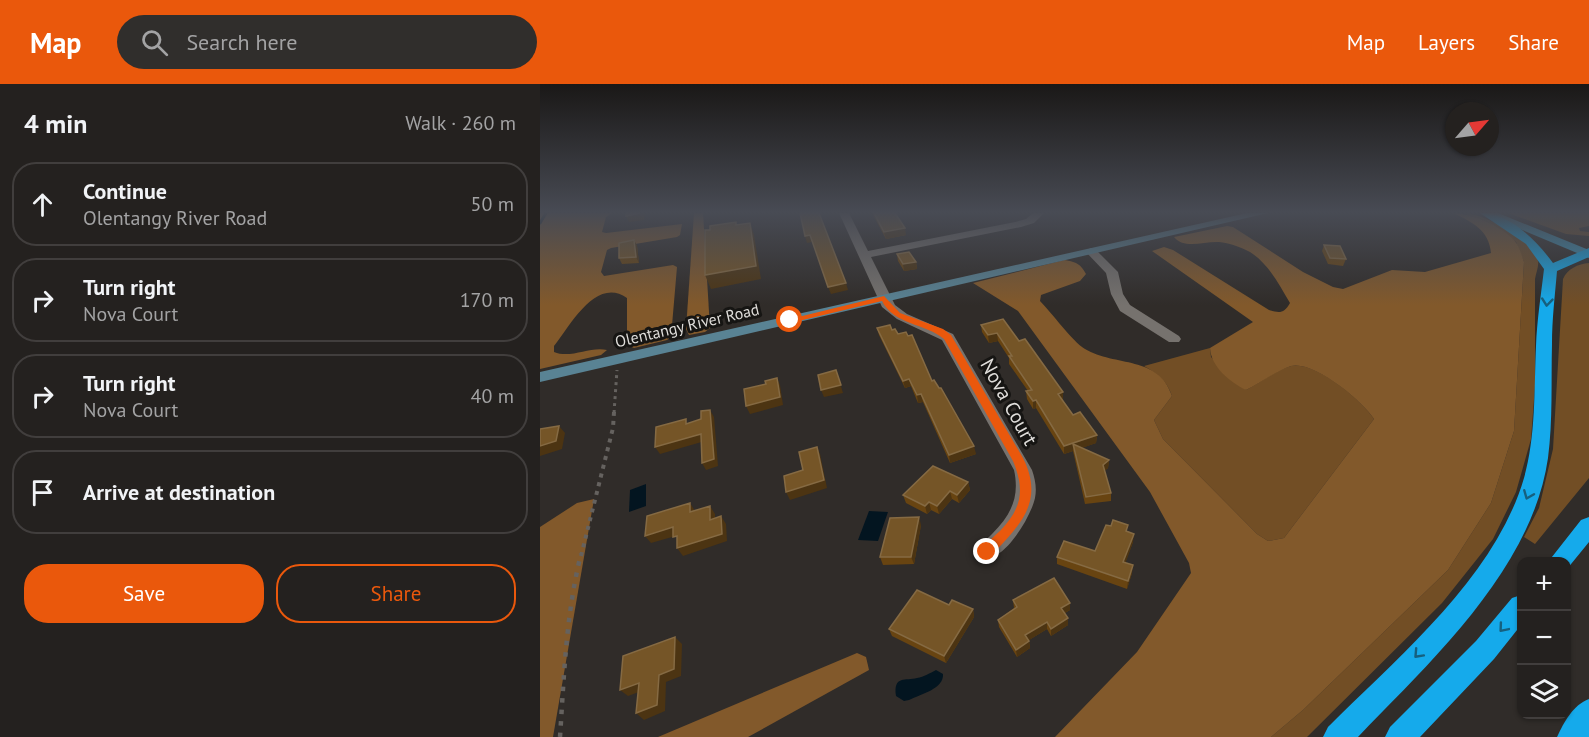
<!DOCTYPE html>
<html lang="en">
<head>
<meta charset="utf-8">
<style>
  :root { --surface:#24211f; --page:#302e2c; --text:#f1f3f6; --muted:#a3a3a4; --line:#413e3d; --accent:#ea580c }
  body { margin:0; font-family:"PT Sans",sans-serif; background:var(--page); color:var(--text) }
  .controls { position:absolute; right:18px; bottom:18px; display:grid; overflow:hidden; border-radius:12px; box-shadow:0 2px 4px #0004 }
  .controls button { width:54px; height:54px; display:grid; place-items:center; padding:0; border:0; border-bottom:2px solid var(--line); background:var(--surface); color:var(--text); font:30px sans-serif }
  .compass { position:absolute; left:905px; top:18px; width:54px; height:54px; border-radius:50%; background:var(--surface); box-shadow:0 2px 4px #0004; rotate:62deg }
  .stop { position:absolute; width:18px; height:18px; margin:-14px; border:4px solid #ea580c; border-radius:50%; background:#fff }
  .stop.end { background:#ea580c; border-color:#fff; box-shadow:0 2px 6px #0008 }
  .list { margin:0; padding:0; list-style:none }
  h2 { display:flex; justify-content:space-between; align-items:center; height:78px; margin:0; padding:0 24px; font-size:26px }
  h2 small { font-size:20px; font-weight:400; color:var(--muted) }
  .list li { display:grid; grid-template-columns:39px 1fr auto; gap:18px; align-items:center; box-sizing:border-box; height:84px; margin:0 12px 12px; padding:0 12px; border:2px solid var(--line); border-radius:24px }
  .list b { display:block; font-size:22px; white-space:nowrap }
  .list p { margin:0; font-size:20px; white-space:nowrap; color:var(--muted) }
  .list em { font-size:20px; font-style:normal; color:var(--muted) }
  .actions { display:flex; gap:12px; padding:18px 24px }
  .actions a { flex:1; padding:14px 0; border:2px solid var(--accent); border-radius:24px; text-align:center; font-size:21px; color:var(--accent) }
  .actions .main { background:var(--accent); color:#fff }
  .icon { flex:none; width:33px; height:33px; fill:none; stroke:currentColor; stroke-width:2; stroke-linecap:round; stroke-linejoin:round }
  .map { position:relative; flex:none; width:1049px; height:653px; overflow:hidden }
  header { display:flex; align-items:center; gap:36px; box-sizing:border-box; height:84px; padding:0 30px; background:var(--accent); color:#fff }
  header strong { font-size:28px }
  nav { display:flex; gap:33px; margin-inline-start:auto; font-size:21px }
  .search { width:420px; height:54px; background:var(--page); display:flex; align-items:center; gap:15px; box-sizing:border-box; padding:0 21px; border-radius:33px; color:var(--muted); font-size:22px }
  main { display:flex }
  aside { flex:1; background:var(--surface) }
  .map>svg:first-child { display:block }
  .green { fill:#724e25 }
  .forest { fill:#82592b }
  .water { fill:#031520 }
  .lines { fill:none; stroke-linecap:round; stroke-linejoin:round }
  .stream { stroke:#031520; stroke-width:3 }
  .path-far2 { stroke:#65625f; stroke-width:3; stroke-dasharray:3 4; stroke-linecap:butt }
  .path-far1 { stroke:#65625f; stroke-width:4; stroke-dasharray:4 5; stroke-linecap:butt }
  .path { stroke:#65625f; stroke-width:4.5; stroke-dasharray:4.5 7; stroke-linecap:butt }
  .street { fill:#76726e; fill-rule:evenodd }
  .secondary { fill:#598394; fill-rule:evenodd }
  .primary { fill:#3c94b9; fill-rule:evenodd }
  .highway { fill:#15aaeb; fill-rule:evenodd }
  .wall { fill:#684411 }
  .shaded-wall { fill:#4c3412 }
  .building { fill:#755527; stroke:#856a43; stroke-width:1.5 }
  .oneway { stroke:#16607f }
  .route { fill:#ea580c }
  .labels { text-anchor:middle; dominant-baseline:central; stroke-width:6; stroke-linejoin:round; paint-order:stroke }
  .far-street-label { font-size:16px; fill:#dfddda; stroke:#161513 }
  .street-label { font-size:20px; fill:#dfddda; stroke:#161513 }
</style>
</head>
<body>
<header>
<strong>Map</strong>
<div class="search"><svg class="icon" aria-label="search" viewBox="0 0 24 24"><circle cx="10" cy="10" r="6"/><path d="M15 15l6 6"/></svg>Search here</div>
<nav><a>Map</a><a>Layers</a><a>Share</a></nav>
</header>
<main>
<aside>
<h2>4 min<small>Walk · 260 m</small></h2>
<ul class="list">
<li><svg class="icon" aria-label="ahead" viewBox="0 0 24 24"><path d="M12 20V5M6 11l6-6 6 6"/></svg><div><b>Continue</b><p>Olentangy River Road</p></div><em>50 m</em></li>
<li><svg class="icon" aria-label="right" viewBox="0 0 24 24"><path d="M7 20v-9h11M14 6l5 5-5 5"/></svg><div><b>Turn right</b><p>Nova Court</p></div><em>170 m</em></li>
<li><svg class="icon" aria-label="right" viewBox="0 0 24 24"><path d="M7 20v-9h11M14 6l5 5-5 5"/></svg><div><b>Turn right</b><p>Nova Court</p></div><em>40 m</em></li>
<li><svg class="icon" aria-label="arrive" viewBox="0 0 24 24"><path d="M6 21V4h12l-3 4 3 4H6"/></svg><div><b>Arrive at destination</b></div></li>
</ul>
<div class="actions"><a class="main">Save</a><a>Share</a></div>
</aside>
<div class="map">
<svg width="1049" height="653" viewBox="0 0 1049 653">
  <rect width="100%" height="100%" fill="#302c29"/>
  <!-- green -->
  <g class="green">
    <path d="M924 129C945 130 993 155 998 177 999 182 996 189 995 195V302L991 355 976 408 953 455 902 519 767 653H731L763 626 908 486 951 419 974 347 984 178 976 158 950 140Z"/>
    <polygon points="968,129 1049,129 1049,142 1039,144 1040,147 1049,148 1049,152 1026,150"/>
    <path d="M1049 179V394L995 460 984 453 999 424 1013 365 1023 195C1027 185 1038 180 1049 179Z"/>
    <path d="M670 264 671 273 706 306C720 299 736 286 751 282 774 276 823 317 834 335L744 454 728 457 717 450 623 355 614 336 632 312C627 297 618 290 604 282Z"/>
  </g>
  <!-- forest -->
  <g class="forest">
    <path d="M0 129H72L66 133 62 148 66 149 142 140 140 151 137 153 71 164 67 166 61 188 64 192 133 181 137 183 131 253 127 256 94 264 87 261V214C56 192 30 242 14 262V268C31 275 50 262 67 266L61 271 0 285Z"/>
    <polygon points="154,129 163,129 170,244 165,248 149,251 146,245"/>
    <path d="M913 129C931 129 967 144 977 160 980 165 982 172 984 178L974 347 951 419 908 486 763 626 731 653H515L597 568 651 489 649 479 610 408 478 227 433 199 524 176C536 178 540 179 546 190L540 197 501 211 500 217C512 229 532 257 545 265 575 283 619 271 632 312L614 336 623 355 717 450 728 457 744 454 834 335C823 317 773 276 751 282 736 287 720 299 706 306 690 298 671 283 670 264L713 238 612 167 624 163 633 166 729 226C739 229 744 230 750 219 739 201 729 180 710 168 701 163 689 159 679 158 664 157 645 166 634 153L687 142 693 143 763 188 793 203 803 205 852 186 885 188 951 169C949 146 932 138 913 129Z"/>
    <polygon points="54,415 13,653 0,653 0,443 37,419"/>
    <polygon points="317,569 326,573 329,586 208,653 118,653"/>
  </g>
  <!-- water -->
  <g class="water">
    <polygon points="106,400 106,422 89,428 90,406"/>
    <polygon points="329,427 348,428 338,457 318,456"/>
    <path d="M396 586 403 590C404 605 381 610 369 616L364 617 356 612C353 591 366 597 377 594 384 593 390 589 396 586Z"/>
  </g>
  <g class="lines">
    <!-- stream -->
    <polyline class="stream" points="0,139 6,129"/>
    <!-- path-far2 -->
    <polyline class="path-far2" points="74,329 77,286"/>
    <!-- path-far1 -->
    <polyline class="path-far1" points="41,472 73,344 74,328"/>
    <!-- path -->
    <path class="path" d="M20 653C24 592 26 530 41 470"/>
    <!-- street -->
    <g class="street">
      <path d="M299 129H309L328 167 475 138 486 135 493 129H504L494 139 481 143 331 173 355 221 367 230 413 250 492 386C495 395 497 404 495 414 491 433 462 482 440 474L436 468C440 460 446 456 452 450 471 431 480 413 474 386L402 256 357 235 342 223Z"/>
      <polygon points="551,164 555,165 578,188 583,210 590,221 639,252 641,255 639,258 629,258 580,227 571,210 566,189 545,167"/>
    </g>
    <!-- secondary -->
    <polygon class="secondary" points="707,129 728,129 0,298 0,288"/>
    <!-- primary -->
    <polygon class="primary" points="942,129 958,129 1049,166 1049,174"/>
    <!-- highway -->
    <g class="highway">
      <path d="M940 129C970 129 996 156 1013 179L1049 164V173L1017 187C1015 211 1012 235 1012 260 1011 298 1013 336 1008 374 992 485 892 576 818 653H783L788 643C859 572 955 493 984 394 996 352 994 306 996 262 997 236 1001 211 1004 185L986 160Z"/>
      <polygon points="1049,433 1049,458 1027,485 1026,478 1008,478 1041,436"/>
      <polygon points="981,511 981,541 954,575 880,653 845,653 850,643 936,557 972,514"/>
      <path d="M1049 615V653H1017C1024 638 1033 621 1049 615Z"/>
    </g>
  </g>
  <!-- wall -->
  <g class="wall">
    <polygon points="332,129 355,129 366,151 346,155"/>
    <polygon points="94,156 97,162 99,179 82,180 79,174"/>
    <polygon points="784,161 806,175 803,182 788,180 782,167"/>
    <polygon points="357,170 376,178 377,185 364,187 358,177"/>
    <polygon points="463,235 523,316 522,316 533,331 557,351 556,359 541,364 569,376 568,384 564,387 571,409 571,417 545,420 533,367 524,370 496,324 493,325 487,315 486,307 488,307 469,280 469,274 458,257 449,259 442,248 441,241"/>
    <polygon points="337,244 352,246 358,250 392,297 436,370 410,379 383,318 378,319 371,302 365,304 339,251"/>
    <polygon points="428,398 430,406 419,419 412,415 399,430 391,426 387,430 366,419 363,411"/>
    <polygon points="381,441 374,480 343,481 340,473"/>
    <polygon points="587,448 593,458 585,479 592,489 587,505 517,480 517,473 555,467"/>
    <polygon points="473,516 530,526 525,529 528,541 511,552 507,545 489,556 490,564 477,573 459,543 458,536 474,524"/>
    <polygon points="409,521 433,525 434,533 406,579 352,552 349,545"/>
  </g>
  <!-- shaded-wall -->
  <g class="shaded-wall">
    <polygon points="100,129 105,129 104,136 89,138 86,132"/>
    <polygon points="210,139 214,151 221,195 171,205 165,191"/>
    <polygon points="365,144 366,151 346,155 344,148"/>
    <polygon points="270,151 272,158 267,159 265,152"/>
    <polygon points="94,156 97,162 99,179 96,173"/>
    <polygon points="376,178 377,185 364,187 363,180"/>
    <polygon points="306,199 308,206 291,210 288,203"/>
    <polygon points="457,249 458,257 449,259 448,251"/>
    <polygon points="296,286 303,309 284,313 281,306"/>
    <polygon points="237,294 240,301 243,321 210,330 206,322"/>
    <polygon points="369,295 371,302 365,304 363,297"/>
    <polygon points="523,308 523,316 518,317 518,310"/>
    <polygon points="381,310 383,318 378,319 377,311"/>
    <polygon points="496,316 496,324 493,325 493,317"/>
    <polygon points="170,326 174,333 178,382 166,386 162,379"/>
    <polygon points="19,342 25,349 22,365 0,372 0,362"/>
    <polygon points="161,350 165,357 120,370 115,363"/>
    <polygon points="557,351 556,359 534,367 533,360 533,367 524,370 524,362"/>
    <polygon points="434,362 436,370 410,379 409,371"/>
    <polygon points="277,363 280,370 287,404 250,416 246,408 284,396"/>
    <polygon points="569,376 568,384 562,389 563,381"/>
    <polygon points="428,398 430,406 419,419 417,411"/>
    <polygon points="410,407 412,415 399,430 397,422"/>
    <polygon points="389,418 391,426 387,430 385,422"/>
    <polygon points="150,419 155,427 150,428"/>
    <polygon points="170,422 175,430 175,444 170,436"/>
    <polygon points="181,432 186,440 187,457 143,472 137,464"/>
    <polygon points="379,433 381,441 374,480 371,473"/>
    <polygon points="133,443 139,451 111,459 105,452"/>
    <polygon points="594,450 593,458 583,486 583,478"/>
    <polygon points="593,481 592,489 587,505 588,497"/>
    <polygon points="530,519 530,526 521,531 521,524"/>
    <polygon points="433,525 434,533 406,579 404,572"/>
    <polygon points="528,534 528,541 511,552 511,545"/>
    <polygon points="507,538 507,545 486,558 485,551"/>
    <polygon points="135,553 142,560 141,592 126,598 125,627 104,636 96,629 119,591"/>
    <polygon points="489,557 490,564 477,573 476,566"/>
    <polygon points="99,599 107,605 88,612 80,606"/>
  </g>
  <!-- building -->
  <g class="building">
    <polygon points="86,129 100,129 86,132"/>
    <polygon points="260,129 279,129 306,199 288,203 270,151 265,152"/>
    <polygon points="334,129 355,129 365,144 344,148"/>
    <polygon points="196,138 196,141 210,139 216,182 165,191 165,146 170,146 170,142"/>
    <polygon points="94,156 96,173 79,174 79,159"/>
    <polygon points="784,161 800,162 806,175 790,174"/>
    <polygon points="369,168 376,178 363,180 357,170"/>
    <polygon points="463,235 479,257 485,255 523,308 518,310 533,331 540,328 557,351 524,362 496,316 493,317 486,307 492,306 469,272 472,272 457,249 448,251 441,241"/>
    <polygon points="350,241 352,246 355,245 358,250 366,248 368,252 372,251 392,297 394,296 399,304 401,304 434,362 409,371 381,310 377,311 369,295 363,297 337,244"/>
    <polygon points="296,286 301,301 281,306 278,291"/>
    <polygon points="237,294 240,313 206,322 204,305 226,300 225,297"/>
    <polygon points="170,326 174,375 162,379 161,350 115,363 116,343 146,335 146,340 161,335 161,327"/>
    <polygon points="19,342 16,357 0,362 0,345"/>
    <polygon points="533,360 569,376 563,381 571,409 546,413"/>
    <polygon points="277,363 284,396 246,408 244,392 263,386 259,368"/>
    <polygon points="393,382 428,398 417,411 410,407 397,422 389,418 385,422 363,411"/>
    <polygon points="150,419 150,428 170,422 170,436 181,432 182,450 137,464 137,452 133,453 133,443 105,452 107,432"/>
    <polygon points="379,433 371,473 340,473 350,434"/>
    <polygon points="573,436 588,441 586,447 594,450 583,478 593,481 588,497 517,473 524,457 555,467 566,441 571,442"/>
    <polygon points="514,494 530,519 521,524 528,534 511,545 507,538 485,551 489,557 476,566 458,536 477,523 473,516"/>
    <polygon points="377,506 409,521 412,516 433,525 404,572 349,545"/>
    <polygon points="135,553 134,585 119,591 117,621 96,629 99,599 80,606 83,572"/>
  </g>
  <!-- one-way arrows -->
  <defs><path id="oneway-chevron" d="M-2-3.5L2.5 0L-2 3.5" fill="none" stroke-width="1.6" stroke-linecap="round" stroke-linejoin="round" transform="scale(1.5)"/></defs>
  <g class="oneway">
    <use href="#oneway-chevron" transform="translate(1007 218) rotate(96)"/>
    <use href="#oneway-chevron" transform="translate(988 411) rotate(112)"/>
    <use href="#oneway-chevron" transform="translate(963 544) rotate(130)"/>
    <use href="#oneway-chevron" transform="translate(878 570) rotate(133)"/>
  </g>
  <!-- sky -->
  <linearGradient id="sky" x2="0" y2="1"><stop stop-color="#1a1817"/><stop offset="0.58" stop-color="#484b54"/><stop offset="1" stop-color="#484b54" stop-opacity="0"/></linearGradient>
  <rect width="1049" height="221" fill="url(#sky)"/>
  <!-- route -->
  <path class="route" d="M344 212 360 229 403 245 411 251 483 374C505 418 480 441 451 472H443L441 468C445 460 453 453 460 447 482 424 485 406 473 377L404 255C385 239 354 241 342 217L250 239 246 236Z"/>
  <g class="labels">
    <!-- far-street labels -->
    <g class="far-street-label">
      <text transform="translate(147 241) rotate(-13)">Olentangy River Road</text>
    </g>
    <!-- street labels -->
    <g class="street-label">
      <text transform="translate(469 318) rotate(61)">Nova Court</text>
    </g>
  </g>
</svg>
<div class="controls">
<button>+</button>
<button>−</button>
<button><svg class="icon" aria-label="layers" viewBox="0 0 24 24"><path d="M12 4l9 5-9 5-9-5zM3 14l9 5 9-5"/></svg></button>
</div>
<svg class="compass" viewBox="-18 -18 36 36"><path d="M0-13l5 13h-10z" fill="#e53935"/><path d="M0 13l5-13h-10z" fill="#a3a3a4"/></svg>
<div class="stop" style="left:250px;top:236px"></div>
<div class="stop end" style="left:447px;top:468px"></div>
</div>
</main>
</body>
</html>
